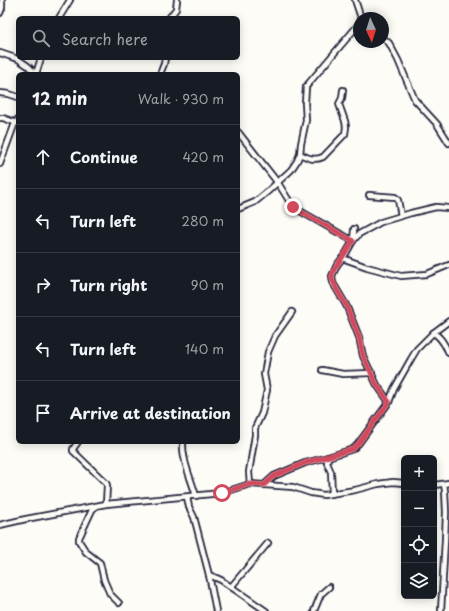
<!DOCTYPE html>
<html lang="en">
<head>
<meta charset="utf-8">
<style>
  :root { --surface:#171b24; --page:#20242c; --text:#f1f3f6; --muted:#9ea1a6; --line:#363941 }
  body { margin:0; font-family:"Playpen Sans",sans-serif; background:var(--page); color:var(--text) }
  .controls { position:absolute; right:12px; bottom:12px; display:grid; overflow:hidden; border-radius:6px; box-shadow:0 2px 10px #0003 }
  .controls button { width:36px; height:36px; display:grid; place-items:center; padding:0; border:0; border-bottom:1px solid var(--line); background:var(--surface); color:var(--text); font:20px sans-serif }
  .compass { position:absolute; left:353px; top:12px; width:36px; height:36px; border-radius:50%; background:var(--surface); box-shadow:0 2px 10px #0003; rotate:176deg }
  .stop { position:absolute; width:12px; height:12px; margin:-9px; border:3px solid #d1495b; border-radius:50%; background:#fff }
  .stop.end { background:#d1495b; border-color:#fff; box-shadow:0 1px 4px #0008 }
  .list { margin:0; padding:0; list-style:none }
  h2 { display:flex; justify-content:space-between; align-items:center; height:52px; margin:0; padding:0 16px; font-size:17px }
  h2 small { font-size:13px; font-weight:400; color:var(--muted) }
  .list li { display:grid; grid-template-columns:26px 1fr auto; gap:12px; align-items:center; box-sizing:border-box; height:64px; padding:0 16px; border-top:1px solid var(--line) }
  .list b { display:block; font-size:15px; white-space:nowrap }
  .list em { font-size:13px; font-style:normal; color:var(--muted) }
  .icon { flex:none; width:22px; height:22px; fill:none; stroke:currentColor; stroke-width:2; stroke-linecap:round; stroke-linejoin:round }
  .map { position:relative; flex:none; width:449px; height:611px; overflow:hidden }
  .search { position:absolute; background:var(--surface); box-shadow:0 2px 10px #0003; left:16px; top:16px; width:224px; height:44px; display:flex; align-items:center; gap:10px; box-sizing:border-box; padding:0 14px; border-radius:6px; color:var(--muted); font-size:15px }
  .panel { position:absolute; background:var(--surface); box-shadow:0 2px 10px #0003; left:16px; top:72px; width:224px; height:372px; border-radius:6px }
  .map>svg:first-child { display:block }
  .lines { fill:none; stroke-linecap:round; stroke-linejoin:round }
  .minor-casing { stroke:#22223b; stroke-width:8 }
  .minor { stroke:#fdfcf7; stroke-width:4.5 }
  .route { stroke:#d1495b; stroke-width:5 }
</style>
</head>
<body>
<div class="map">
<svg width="449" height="611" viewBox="0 0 449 611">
  <rect width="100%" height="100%" fill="#fdfcf7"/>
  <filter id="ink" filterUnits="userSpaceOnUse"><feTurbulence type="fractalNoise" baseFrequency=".025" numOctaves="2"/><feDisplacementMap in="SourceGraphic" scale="8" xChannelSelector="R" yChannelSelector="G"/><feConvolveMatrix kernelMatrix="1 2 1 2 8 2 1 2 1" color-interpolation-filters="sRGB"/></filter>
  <g filter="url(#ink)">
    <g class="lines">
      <!-- minor casing -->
      <g class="minor-casing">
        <g id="minor">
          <polyline points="355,0 361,18"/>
          <polyline points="0,13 2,8 2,0"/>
          <polyline points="59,18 70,0"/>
          <polyline points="169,18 176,9 177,0"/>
          <polyline points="383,38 389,43 398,60 415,100 437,124 449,143"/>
          <polyline points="0,53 18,59 28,66 36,74"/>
          <polyline points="36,74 41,58"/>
          <polyline points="160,74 164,64 165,58"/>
          <polyline points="0,93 9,94 18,97"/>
          <polyline points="0,118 3,118 17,123"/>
          <polyline points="238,132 278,183 293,207 353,241 354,229"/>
          <path d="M300 154C308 158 314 161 323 157L345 134 346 127 345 121 339 104 342 98 343 90"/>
          <polyline points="0,164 15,123 17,123 18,119"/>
          <polyline points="369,195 395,197 398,200 401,216"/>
          <polyline points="238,209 255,202 266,193 291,170 297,161 300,154 301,144 306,120 305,103 306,87 309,83 359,24"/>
          <polyline points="342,258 367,267 401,276 427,274 449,265"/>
          <path d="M433 333C441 336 445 346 449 353"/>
          <polyline points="322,370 343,374 372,373"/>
          <polyline points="389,402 377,385 363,356 359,337 351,317 346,305 333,283 332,276 337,265 345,255 353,241 359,234 381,222 411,213 436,207 448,208"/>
          <polyline points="78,442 73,449 73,451 106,483 107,485 106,504"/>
          <path d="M183 442C182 461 191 478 196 496"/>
          <polyline points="328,457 327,463 331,472 332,494"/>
          <polyline points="250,484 249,472 255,435 255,428 262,413 267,390 264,374 268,352 275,336 292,312"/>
          <polyline points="264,485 274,476 305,463 328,457 353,449 358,444 389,402 394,389 411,359 417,349 433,333 449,321"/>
          <polyline points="434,485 449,483"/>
          <polyline points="187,497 189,507 194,517 209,575 216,611"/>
          <polyline points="95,507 92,510 79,538 79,541 86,552 100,563 104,580 110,594 119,603"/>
          <polyline points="0,525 4,524 26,519 106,504 222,493 250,484 293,487 311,493 324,495 355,490 378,484 393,482 404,483"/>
          <polyline points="209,575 214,577 221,580 266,611"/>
          <polyline points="231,587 268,543"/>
          <polyline points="314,611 321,594 329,587"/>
          <polyline points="441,611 445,540 446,512 445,491 444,484"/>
        </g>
      </g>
      <!-- minor -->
      <use href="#minor" class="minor"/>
    </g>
  </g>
  <g class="lines" filter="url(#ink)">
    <!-- route -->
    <polyline class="route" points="222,493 250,484 264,485 274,476 305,463 353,449 358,444 389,402 377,385 363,356 359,337 351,317 346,305 337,290 332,279 332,276 334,270 353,241 305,214 293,207"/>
  </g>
</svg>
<div class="controls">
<button>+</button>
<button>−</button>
<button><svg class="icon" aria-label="locate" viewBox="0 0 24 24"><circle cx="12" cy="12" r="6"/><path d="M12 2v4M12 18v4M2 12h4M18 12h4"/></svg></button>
<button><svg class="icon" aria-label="layers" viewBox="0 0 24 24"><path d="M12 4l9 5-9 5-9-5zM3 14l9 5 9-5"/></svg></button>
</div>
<svg class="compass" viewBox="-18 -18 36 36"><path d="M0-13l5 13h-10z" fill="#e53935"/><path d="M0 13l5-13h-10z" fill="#9ea1a6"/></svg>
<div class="stop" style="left:222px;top:493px"></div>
<div class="stop end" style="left:293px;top:207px"></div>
<div class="search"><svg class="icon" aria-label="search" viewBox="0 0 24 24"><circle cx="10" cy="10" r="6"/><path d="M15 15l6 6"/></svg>Search here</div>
<section class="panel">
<h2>12 min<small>Walk · 930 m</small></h2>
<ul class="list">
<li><svg class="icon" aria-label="ahead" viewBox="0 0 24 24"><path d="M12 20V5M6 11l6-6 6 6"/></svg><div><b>Continue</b></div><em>420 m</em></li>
<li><svg class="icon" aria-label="left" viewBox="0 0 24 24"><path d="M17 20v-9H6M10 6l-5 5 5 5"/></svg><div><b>Turn left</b></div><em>280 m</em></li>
<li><svg class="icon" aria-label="right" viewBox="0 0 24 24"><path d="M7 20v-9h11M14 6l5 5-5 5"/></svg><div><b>Turn right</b></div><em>90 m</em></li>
<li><svg class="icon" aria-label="left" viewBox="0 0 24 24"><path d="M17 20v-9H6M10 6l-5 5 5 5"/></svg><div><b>Turn left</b></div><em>140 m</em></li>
<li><svg class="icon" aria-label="arrive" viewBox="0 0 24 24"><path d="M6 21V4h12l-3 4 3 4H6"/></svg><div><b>Arrive at destination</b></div></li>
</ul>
</section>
</div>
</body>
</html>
